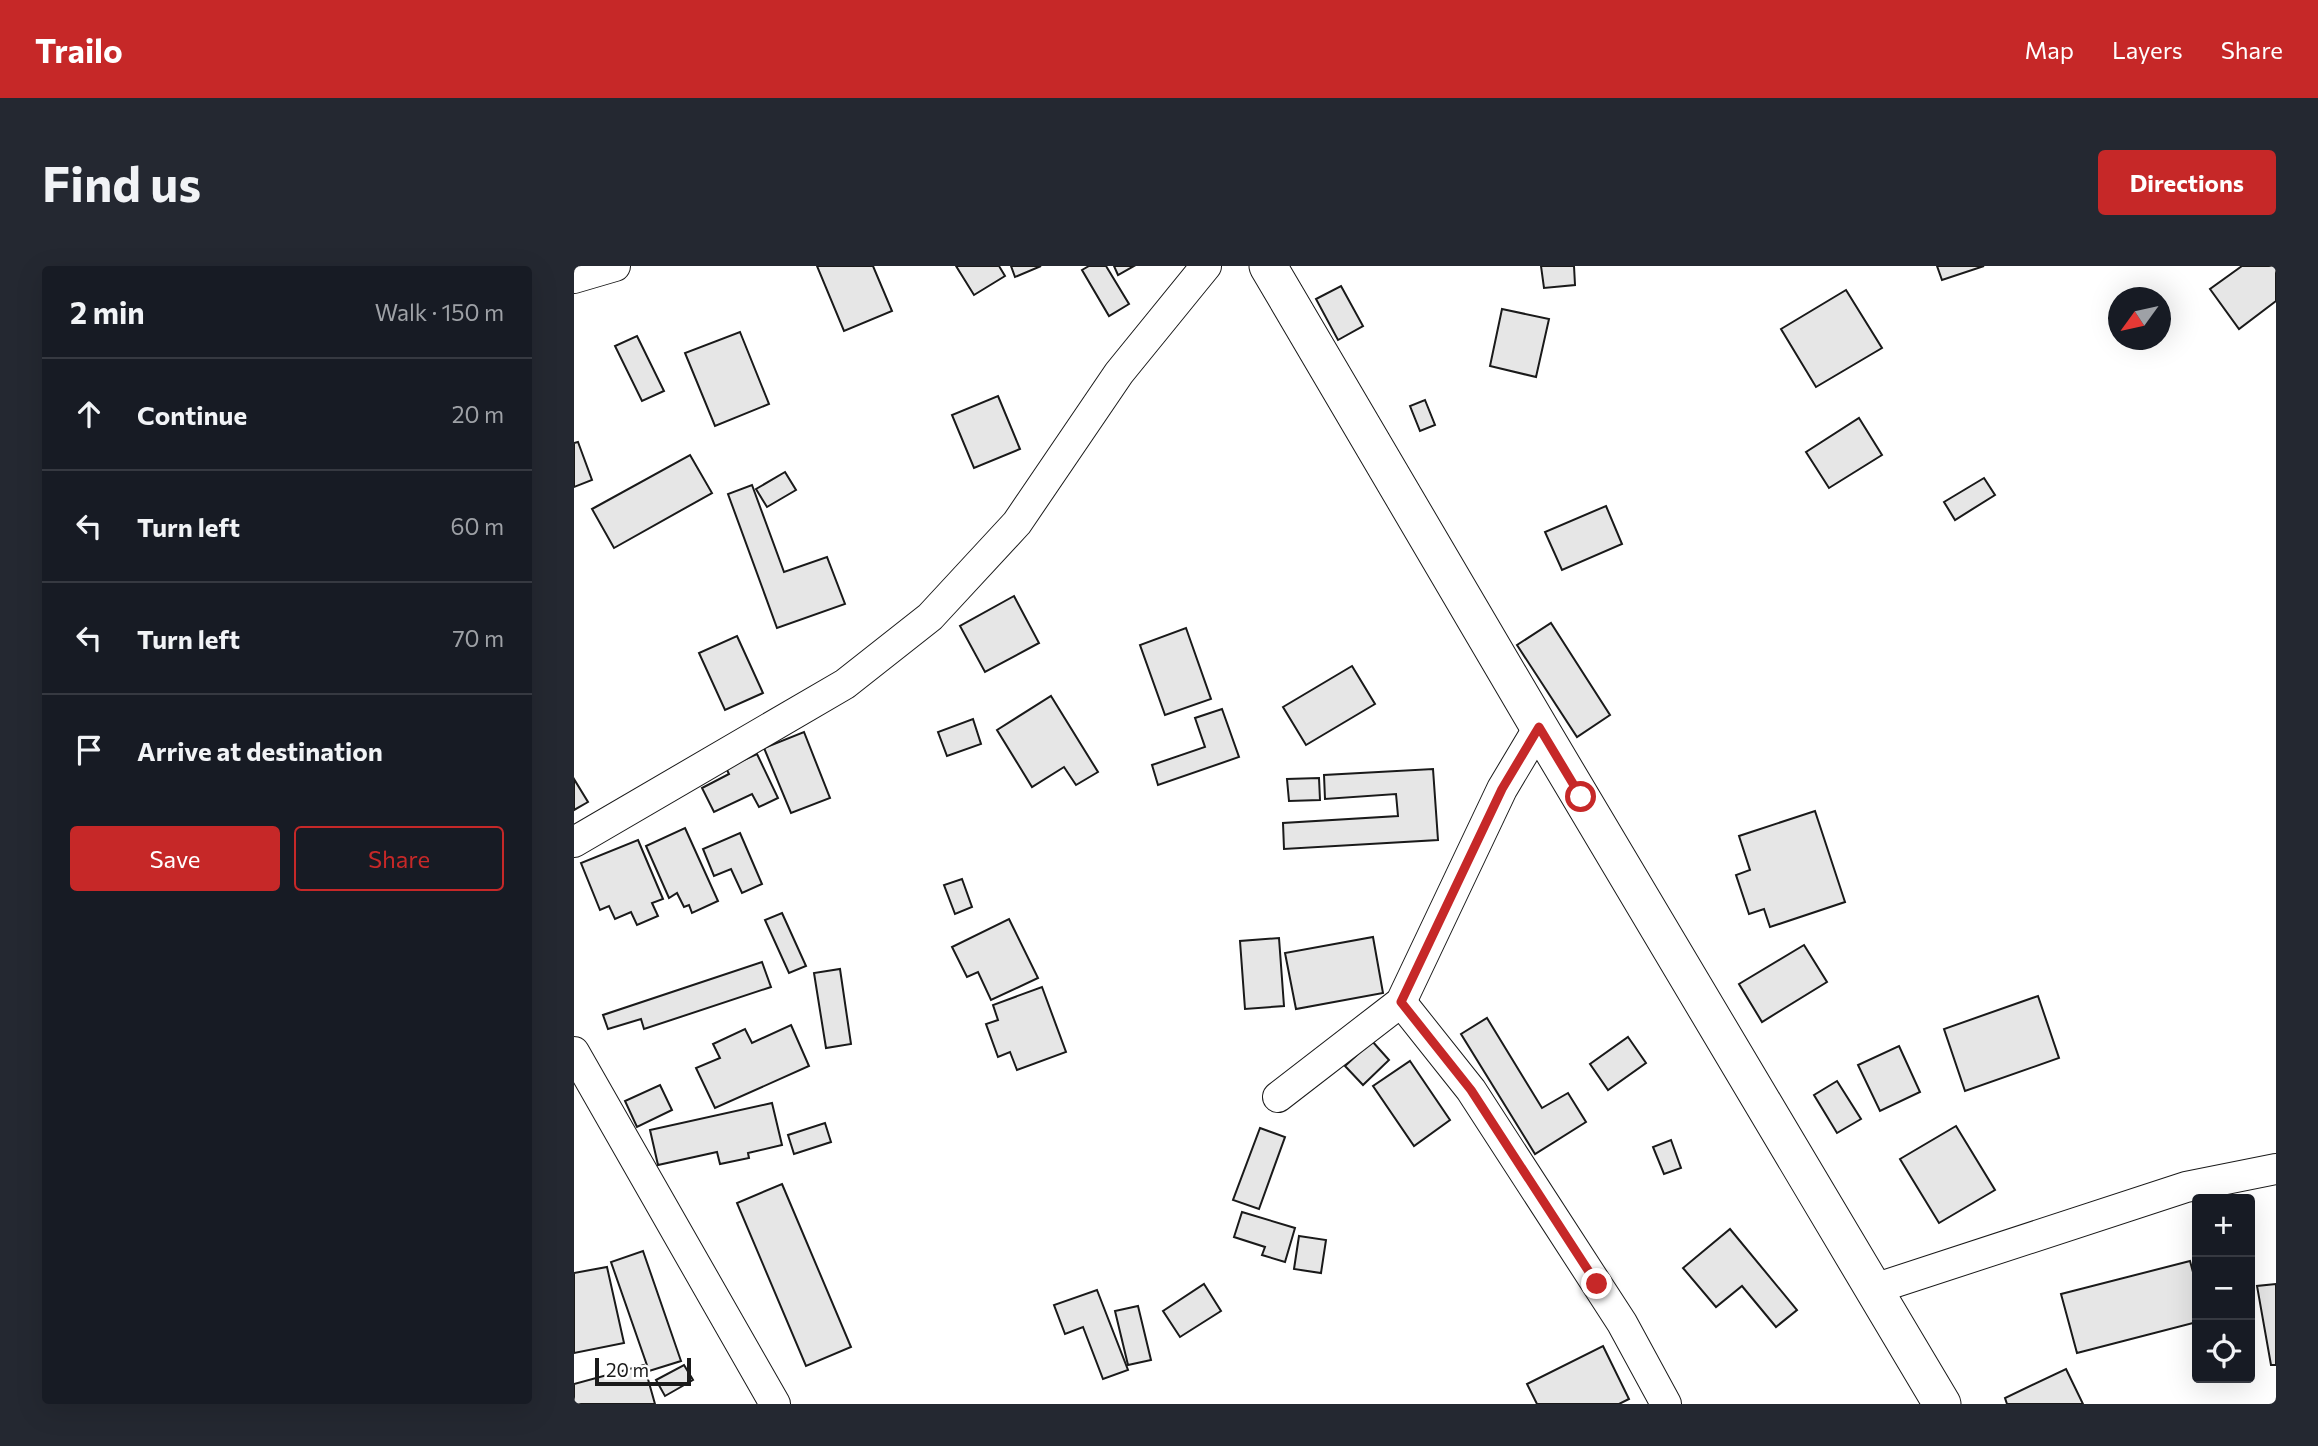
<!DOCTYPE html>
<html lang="en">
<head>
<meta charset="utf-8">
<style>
  :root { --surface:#171b24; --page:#242831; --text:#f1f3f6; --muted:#9ea1a6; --line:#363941; --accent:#c62828 }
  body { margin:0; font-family:Commissioner,sans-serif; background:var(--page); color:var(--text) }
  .controls { position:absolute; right:21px; bottom:21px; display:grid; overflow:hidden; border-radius:7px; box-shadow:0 7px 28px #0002 }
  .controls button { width:63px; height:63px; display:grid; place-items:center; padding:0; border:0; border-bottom:2px solid var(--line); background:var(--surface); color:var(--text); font:35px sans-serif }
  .compass { position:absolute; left:1534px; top:21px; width:63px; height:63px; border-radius:50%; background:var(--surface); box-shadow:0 7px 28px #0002; rotate:237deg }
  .scale { position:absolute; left:21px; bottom:18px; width:96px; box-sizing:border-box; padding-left:7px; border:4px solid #1a1a1a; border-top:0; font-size:19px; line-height:24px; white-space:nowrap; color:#1a1a1a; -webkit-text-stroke:5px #fff; paint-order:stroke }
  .stop { position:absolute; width:21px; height:21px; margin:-16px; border:5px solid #c62828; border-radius:50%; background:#fff }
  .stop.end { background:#c62828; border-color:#fff; box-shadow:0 2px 7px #0008 }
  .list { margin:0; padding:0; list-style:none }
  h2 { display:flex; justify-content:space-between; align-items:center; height:91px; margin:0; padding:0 28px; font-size:30px }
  h2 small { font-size:23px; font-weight:400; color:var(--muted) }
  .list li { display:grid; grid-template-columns:46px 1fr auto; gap:21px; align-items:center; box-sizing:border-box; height:112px; padding:0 28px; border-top:2px solid var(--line) }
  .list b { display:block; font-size:26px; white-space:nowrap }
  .list em { font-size:23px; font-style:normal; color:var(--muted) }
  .actions { display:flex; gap:14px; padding:21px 28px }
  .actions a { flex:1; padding:16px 0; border:2px solid var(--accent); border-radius:7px; text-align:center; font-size:24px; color:var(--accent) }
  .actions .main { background:var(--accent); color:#fff }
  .icon { flex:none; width:38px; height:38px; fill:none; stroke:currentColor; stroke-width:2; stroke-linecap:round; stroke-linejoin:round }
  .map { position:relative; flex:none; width:1702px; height:1138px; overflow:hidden; border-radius:7px }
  header { display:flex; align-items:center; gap:42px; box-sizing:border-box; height:98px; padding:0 35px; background:var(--accent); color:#fff }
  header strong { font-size:33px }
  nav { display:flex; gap:38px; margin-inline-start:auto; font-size:24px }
  .intro { display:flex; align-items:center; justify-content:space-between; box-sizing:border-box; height:168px; padding:0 42px }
  h1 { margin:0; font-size:49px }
  .button { padding:18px 32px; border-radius:7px; background:var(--accent); color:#fff; font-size:24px; font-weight:700 }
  main { display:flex; gap:42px; padding:0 42px }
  aside { flex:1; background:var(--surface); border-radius:7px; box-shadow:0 7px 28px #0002 }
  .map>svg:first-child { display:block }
  .building { fill:#e6e6e6; stroke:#1a1a1a; stroke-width:2 }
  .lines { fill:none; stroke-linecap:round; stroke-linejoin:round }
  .minor-casing { stroke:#1a1a1a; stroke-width:32 }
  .tertiary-casing { stroke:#1a1a1a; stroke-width:39 }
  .minor { stroke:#fff; stroke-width:30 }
  .tertiary { stroke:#fff; stroke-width:37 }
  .route { stroke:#c62828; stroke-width:9 }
</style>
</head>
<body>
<header>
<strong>Trailo</strong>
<nav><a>Map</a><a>Layers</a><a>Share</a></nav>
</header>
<div class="intro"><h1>Find us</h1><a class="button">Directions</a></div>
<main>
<aside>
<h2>2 min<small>Walk · 150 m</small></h2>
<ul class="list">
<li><svg class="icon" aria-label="ahead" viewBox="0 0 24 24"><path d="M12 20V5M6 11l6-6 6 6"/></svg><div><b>Continue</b></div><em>20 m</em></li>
<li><svg class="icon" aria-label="left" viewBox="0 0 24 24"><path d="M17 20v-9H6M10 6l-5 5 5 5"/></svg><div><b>Turn left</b></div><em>60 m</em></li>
<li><svg class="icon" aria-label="left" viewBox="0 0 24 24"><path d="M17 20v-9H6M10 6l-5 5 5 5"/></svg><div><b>Turn left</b></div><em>70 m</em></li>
<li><svg class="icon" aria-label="arrive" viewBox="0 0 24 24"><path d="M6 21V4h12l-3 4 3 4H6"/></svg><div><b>Arrive at destination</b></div></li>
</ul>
<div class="actions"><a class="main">Save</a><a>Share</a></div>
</aside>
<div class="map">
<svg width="1702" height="1138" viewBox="0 0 1702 1138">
  <rect width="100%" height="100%" fill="#fff"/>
  <!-- building -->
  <g class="building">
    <polygon points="243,0 299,0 318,45 270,65"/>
    <polygon points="382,0 425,0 431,10 400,29"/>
    <polygon points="437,0 467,0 441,11"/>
    <polygon points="515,0 532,0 555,38 535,50 508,4"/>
    <polygon points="540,0 560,0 544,9"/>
    <polygon points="967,0 1000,0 1001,19 970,22"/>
    <polygon points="1363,0 1410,0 1368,14"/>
    <polygon points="1668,0 1702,0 1702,35 1665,63 1636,23"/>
    <polygon points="767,20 789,60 764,74 742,33"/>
    <polygon points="1272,24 1308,82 1242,121 1207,63"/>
    <polygon points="928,43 975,53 962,111 916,100"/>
    <polygon points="166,66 195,138 141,160 111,87"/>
    <polygon points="63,70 90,125 68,135 41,80"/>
    <polygon points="424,130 446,183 400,202 378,149"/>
    <polygon points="851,134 861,159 846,165 836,140"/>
    <polygon points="1285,152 1308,189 1255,222 1232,186"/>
    <polygon points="4,176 18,214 0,221 0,177"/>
    <polygon points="116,189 138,227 40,282 18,243"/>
    <polygon points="211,206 222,224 193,241 182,223"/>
    <polygon points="1410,212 1421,229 1381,254 1370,236"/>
    <polygon points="178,219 210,306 253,291 271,338 203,362 154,228"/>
    <polygon points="1032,240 1048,278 988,304 971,266"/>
    <polygon points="440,330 465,377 411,406 386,360"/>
    <polygon points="977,357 1036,449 1003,471 943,379"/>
    <polygon points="612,362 637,433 591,449 566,379"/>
    <polygon points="163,370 189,427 151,444 125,387"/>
    <polygon points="778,400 801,438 732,479 709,441"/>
    <polygon points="477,430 524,506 502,519 490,501 458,521 423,464"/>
    <polygon points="648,443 665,491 584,519 578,499 631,481 621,452"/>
    <polygon points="399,453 407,478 373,490 364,466"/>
    <polygon points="230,466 256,532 217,547 190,482"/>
    <polygon points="183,488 204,532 185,541 178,528 140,546 128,522 155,508 152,502"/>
    <polygon points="859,503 864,574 710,583 709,557 824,550 822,528 751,533 750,509"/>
    <polygon points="745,512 746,534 715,535 713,513"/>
    <polygon points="0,513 14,536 0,544"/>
    <polygon points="1241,545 1271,636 1196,661 1190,643 1175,648 1162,609 1176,604 1165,570"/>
    <polygon points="111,562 144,635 118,647 115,639 110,641 103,627 95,632 72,580"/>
    <polygon points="166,567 188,618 168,627 157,603 140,610 129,583"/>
    <polygon points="64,574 89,633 78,637 84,650 63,659 57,646 41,653 35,640 26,644 7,597"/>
    <polygon points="388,613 398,641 381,648 370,619"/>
    <polygon points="208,647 232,700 215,707 191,654"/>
    <polygon points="435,653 464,712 417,734 404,706 393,711 378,681"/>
    <polygon points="799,671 809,727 722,743 711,687"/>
    <polygon points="705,672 710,740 671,743 666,675"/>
    <polygon points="1230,679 1253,716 1188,756 1165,718"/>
    <polygon points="188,696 197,721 70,763 67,753 34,763 29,749"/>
    <polygon points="266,703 277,778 252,782 240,707"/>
    <polygon points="468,721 492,786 443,804 436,786 424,791 412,758 424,754 419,739"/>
    <polygon points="1464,730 1485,792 1391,825 1370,763"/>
    <polygon points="913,752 968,842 994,827 1012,856 961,888 887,768"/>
    <polygon points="217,759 235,800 141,842 122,802 146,792 139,778 171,763 178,777"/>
    <polygon points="1054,771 1072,797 1034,824 1016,798"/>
    <polygon points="798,775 815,794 789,819 771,800"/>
    <polygon points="1325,780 1346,826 1306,845 1284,799"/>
    <polygon points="836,795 876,854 840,880 799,820"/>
    <polygon points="1263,815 1287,853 1263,867 1240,829"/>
    <polygon points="86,819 98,844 63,861 51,835"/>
    <polygon points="198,837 208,879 174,887 175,892 146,898 143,886 84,899 76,864"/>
    <polygon points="251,857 257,876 220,888 214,869"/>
    <polygon points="1382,860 1421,924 1365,957 1326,893"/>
    <polygon points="686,862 711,871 685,943 659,934"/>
    <polygon points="1097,874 1107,902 1090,908 1079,881"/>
    <polygon points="208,918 277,1081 232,1100 163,937"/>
    <polygon points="668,946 721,962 711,996 688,989 691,981 660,971"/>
    <polygon points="1156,963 1223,1044 1202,1061 1168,1020 1142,1041 1109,1002"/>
    <polygon points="725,970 752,974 747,1007 720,1003"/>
    <polygon points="69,985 107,1095 75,1105 37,996"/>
    <polygon points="1616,995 1623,1021 1623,1056 1503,1087 1487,1028"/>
    <polygon points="33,1001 50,1077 0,1087 0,1007"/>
    <polygon points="630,1018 647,1045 606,1071 589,1045"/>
    <polygon points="1702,1018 1702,1099 1697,1099 1683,1020"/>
    <polygon points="523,1024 554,1104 529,1113 509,1061 491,1068 480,1039"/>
    <polygon points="564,1040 577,1094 554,1099 541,1045"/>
    <polygon points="1029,1080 1055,1133 1045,1138 963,1138 953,1118"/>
    <polygon points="70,1099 81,1138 0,1138 0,1118"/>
    <polygon points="110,1099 119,1114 91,1130 82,1114"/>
    <polygon points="1492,1103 1509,1138 1433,1138 1431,1132"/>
  </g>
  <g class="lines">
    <!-- minor casing -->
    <g class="minor-casing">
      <g id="minor">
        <polyline points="0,12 41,0"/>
        <polyline points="0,576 271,418 356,351 443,257 545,107 632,0"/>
        <polyline points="827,736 897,824 1048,1057 1092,1138"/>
        <polyline points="0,786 201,1138"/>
        <polyline points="704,831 827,736 928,523 965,461"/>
        <polyline points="1300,1023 1612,921 1702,903"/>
      </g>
    </g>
    <!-- tertiary casing -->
    <g class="tertiary-casing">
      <polyline id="tertiary" points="694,0 965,461 1368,1138"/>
    </g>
    <!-- minor -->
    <use href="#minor" class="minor"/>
    <!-- tertiary -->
    <use href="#tertiary" class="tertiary"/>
  </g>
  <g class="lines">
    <!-- route -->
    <polyline class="route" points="1007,531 965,461 928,523 827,736 897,824 1023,1018"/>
  </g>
</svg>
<div class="controls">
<button>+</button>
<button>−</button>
<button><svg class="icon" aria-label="locate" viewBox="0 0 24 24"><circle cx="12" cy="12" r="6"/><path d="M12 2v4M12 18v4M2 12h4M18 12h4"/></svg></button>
</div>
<svg class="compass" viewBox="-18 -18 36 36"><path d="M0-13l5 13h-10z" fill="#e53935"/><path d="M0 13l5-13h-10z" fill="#9ea1a6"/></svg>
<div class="scale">20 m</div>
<div class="stop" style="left:1007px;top:531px"></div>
<div class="stop end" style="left:1023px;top:1018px"></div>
</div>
</main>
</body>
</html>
